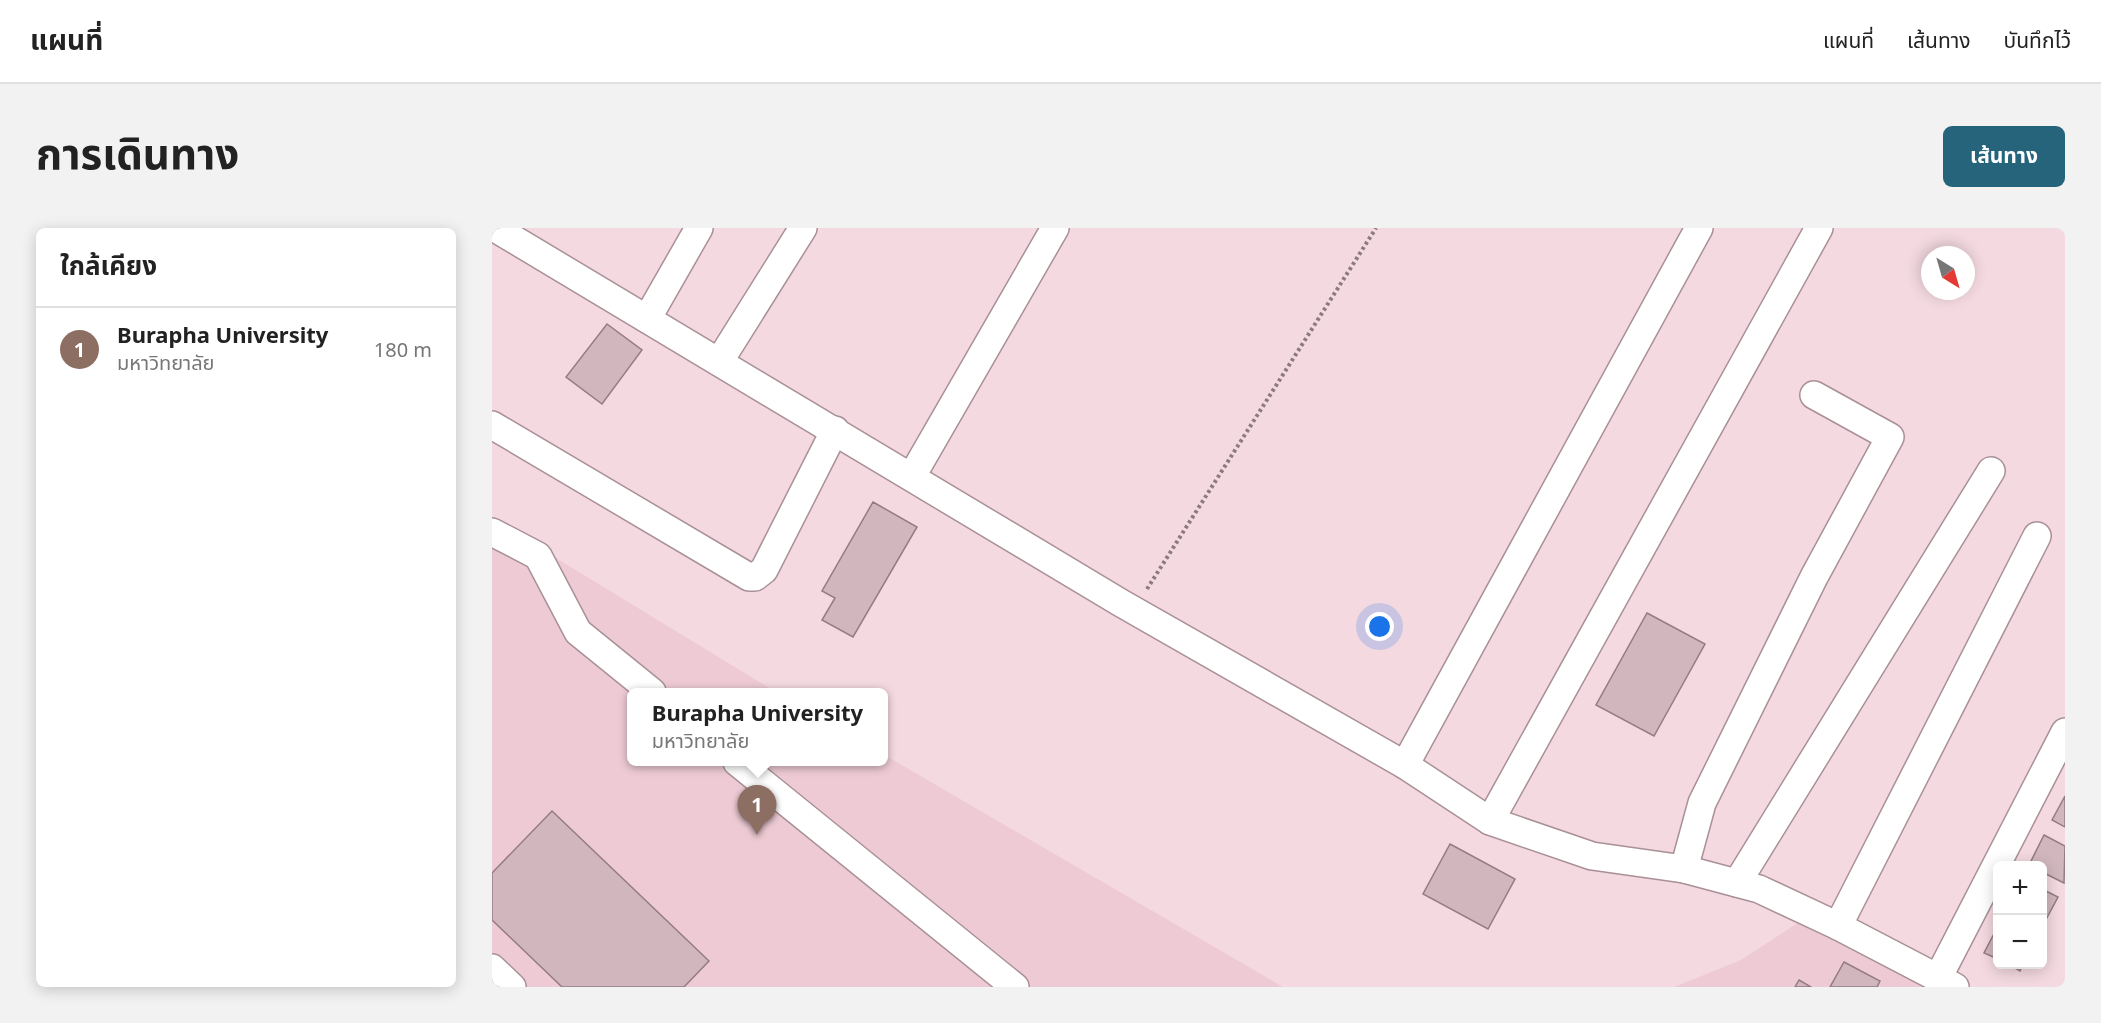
<!DOCTYPE html>
<html lang="th">
<head>
<meta charset="utf-8">
<style>
  :root { --surface:#fff; --page:#f2f2f2; --text:#222; --muted:#767676; --line:#e0e0e0; --accent:#25647a }
  body { margin:0; font-family:"Noto Sans","Noto Sans Thai",sans-serif; background:var(--page); color:var(--text) }
  .controls { position:absolute; right:18px; bottom:18px; display:grid; overflow:hidden; border-radius:9px; box-shadow:0 3px 15px #0003 }
  .controls button { width:54px; height:54px; display:grid; place-items:center; padding:0; border:0; border-bottom:2px solid var(--line); background:var(--surface); color:var(--text); font:30px sans-serif }
  .compass { position:absolute; left:1429px; top:18px; width:54px; height:54px; border-radius:50%; background:var(--surface); box-shadow:0 3px 15px #0003; rotate:143deg }
  .you { position:absolute; left:888px; top:399px; width:21px; height:21px; margin:-15px; border:4px solid #fff; border-radius:50%; background:#1a73e8; box-shadow:0 0 0 9px #1a73e833 }
  .badge { display:grid; place-items:center; width:39px; height:39px; border-radius:50%; background:var(--accent); color:#fff; font-size:20px; font-weight:700 }
  .pin { position:absolute; translate:-50% -50px; filter:drop-shadow(0 2px 3px #0008) }
  .pin::after { content:''; position:absolute; top:32px; width:21px; height:18px; background:inherit; clip-path:polygon(0 0,100% 0,50% 100%) }
  .popup { position:absolute; left:135px; top:460px; width:261px; height:78px; box-sizing:border-box; display:grid; place-content:center; border-radius:9px; background:var(--surface); filter:drop-shadow(0 2px 4px #0005); font-size:20px; white-space:nowrap; color:var(--muted) }
  .popup b { font-size:22px; color:var(--text) }
  .popup::after { content:''; position:absolute; left:50%; top:100%; margin-left:-12px; border:12px solid transparent; border-top-color:var(--surface) }
  .list { margin:0; padding:0; list-style:none }
  h2 { display:flex; justify-content:space-between; align-items:center; height:78px; margin:0; padding:0 24px; font-size:26px }
  h2 small { font-size:20px; font-weight:400; color:var(--muted) }
  .list li { display:grid; grid-template-columns:39px 1fr auto; gap:18px; align-items:center; box-sizing:border-box; height:84px; padding:0 24px; border-top:2px solid var(--line) }
  .list b { display:block; font-size:22px; white-space:nowrap }
  .list p { margin:0; font-size:20px; white-space:nowrap; color:var(--muted) }
  .list em { font-size:20px; font-style:normal; color:var(--muted) }
  .map { position:relative; flex:none; width:1573px; height:759px; overflow:hidden; border-radius:9px }
  header { display:flex; align-items:center; gap:36px; box-sizing:border-box; height:84px; padding:0 30px; background:var(--surface); border-bottom:2px solid var(--line) }
  header strong { font-size:28px }
  nav { display:flex; gap:33px; margin-inline-start:auto; font-size:21px }
  .intro { display:flex; align-items:center; justify-content:space-between; box-sizing:border-box; height:144px; padding:0 36px }
  h1 { margin:0; font-size:42px }
  .button { padding:15px 27px; border-radius:9px; background:var(--accent); color:#fff; font-size:21px; font-weight:700 }
  main { display:flex; gap:36px; padding:0 36px }
  aside { flex:1; background:var(--surface); border-radius:9px; box-shadow:0 3px 15px #0003 }
  .map>svg:first-child { display:block }
  .built { fill:#eecbd4 }
  .building { fill:#d1b7bd; stroke:#947c82; stroke-width:1.5 }
  .lines { fill:none; stroke-linecap:round; stroke-linejoin:round }
  .minor-casing { stroke:#a99097; stroke-width:30 }
  .path { stroke:#8c7a7f; stroke-width:4; stroke-dasharray:3 3; stroke-linecap:butt }
  .minor { stroke:#fff; stroke-width:27 }
</style>
</head>
<body>
<header>
<strong>แผนที่</strong>
<nav><a>แผนที่</a><a>เส้นทาง</a><a>บันทึกไว้</a></nav>
</header>
<div class="intro"><h1>การเดินทาง</h1><a class="button">เส้นทาง</a></div>
<main>
<aside>
<h2>ใกล้เคียง<small></small></h2>
<ul class="list">
<li><span class="badge" style="background:#8d6e63">1</span><div><b>Burapha University</b><p>มหาวิทยาลัย</p></div><em>180 m</em></li>
</ul>
</aside>
<div class="map">
<svg width="1573" height="759" viewBox="0 0 1573 759">
  <rect width="100%" height="100%" fill="#f4d9e0"/>
  <!-- built -->
  <g class="built">
    <polygon points="0,291 284,464 139,464 139,534 391,534 391,526 791,759 0,759"/>
    <polygon points="1321,685 1463,759 1182,759 1249,732"/>
  </g>
  <!-- building -->
  <g class="building">
    <polygon points="115,96 150,122 110,176 74,149"/>
    <polygon points="381,274 425,299 361,409 330,392 343,370 330,363"/>
    <polygon points="1155,385 1213,416 1162,508 1104,477"/>
    <polygon points="1573,568 1573,599 1560,592"/>
    <polygon points="60,583 217,733 192,759 70,759 0,692 0,645"/>
    <polygon points="1552,607 1573,618 1572,655 1550,644 1550,638 1537,637"/>
    <polygon points="958,616 1023,651 996,701 931,666"/>
    <polygon points="1550,661 1566,669 1550,699"/>
    <polygon points="1506,698 1506,731 1492,725"/>
    <polygon points="1352,734 1388,753 1385,759 1338,759"/>
    <polygon points="1516,736 1531,736 1528,743"/>
    <polygon points="1307,752 1319,759 1303,759"/>
  </g>
  <g class="lines">
    <!-- minor casing -->
    <g class="minor-casing">
      <g id="minor">
        <polyline points="3,0 629,375 913,537 998,593 1100,628 1192,641 1267,661 1346,698 1463,759"/>
        <polyline points="155,91 207,0"/>
        <polyline points="227,134 311,0"/>
        <polyline points="0,197 257,349 263,349 272,342 343,202"/>
        <polyline points="420,248 563,0"/>
        <polyline points="0,304 46,328 86,404 160,464"/>
        <polyline points="245,534 523,759"/>
        <polyline points="913,537 1207,0"/>
        <polyline points="998,593 1327,0"/>
        <polyline points="1192,641 1210,575 1322,349 1398,209 1322,167"/>
        <polyline points="1245,655 1499,243"/>
        <polyline points="1346,698 1545,308"/>
        <polyline points="0,740 20,759"/>
        <polyline points="1446,750 1573,504"/>
      </g>
    </g>
    <!-- path -->
    <polyline class="path" points="655,361 884,0"/>
    <!-- minor -->
    <use href="#minor" class="minor"/>
  </g>
</svg>
<div class="controls">
<button>+</button>
<button>−</button>
</div>
<svg class="compass" viewBox="-18 -18 36 36"><path d="M0-13l5 13h-10z" fill="#e53935"/><path d="M0 13l5-13h-10z" fill="#767676"/></svg>
<div class="you"></div>
<div class="pin badge" style="left:265px;top:607px;background:#8d6e63">1</div>
<div class="popup"><b>Burapha University</b>มหาวิทยาลัย</div>
</div>
</main>
</body>
</html>
